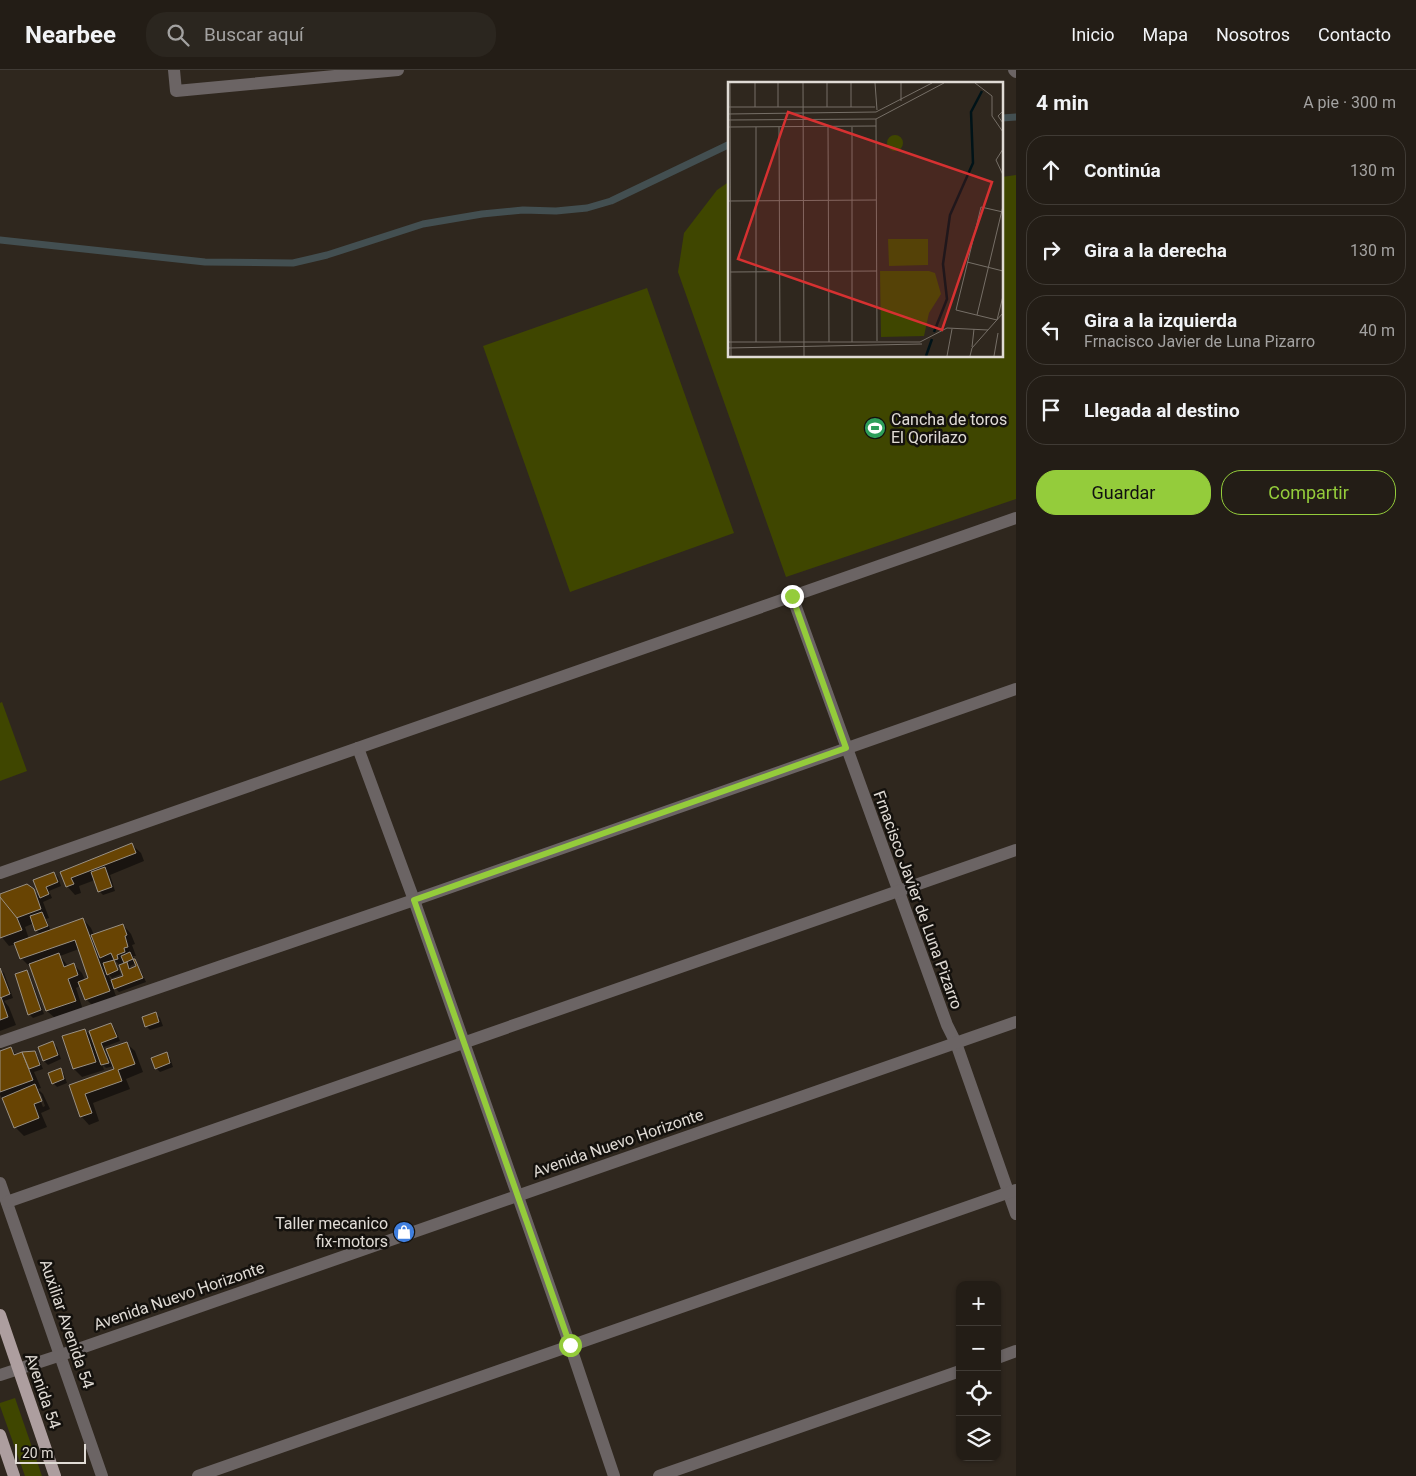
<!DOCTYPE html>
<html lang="es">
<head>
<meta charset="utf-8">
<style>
  :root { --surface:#231d16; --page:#2b261f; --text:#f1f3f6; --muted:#a3a2a1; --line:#403b35; --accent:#94cc3b }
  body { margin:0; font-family:Roboto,sans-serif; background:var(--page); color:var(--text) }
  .controls { position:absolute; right:15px; bottom:15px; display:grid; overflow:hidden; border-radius:10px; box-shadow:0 1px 4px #0004 }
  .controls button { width:45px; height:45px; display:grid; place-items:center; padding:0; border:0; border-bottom:1px solid var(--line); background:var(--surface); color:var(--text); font:25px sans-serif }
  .scale { position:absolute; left:15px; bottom:12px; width:71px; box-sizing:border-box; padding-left:5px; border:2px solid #e0dbd5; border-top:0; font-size:14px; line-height:18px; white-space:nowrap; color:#e0dbd5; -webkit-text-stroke:4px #14110d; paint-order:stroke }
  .stop { position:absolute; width:15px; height:15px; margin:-11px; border:4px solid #94cc3b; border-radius:50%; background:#fff }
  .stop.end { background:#94cc3b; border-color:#fff; box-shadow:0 1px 5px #0008 }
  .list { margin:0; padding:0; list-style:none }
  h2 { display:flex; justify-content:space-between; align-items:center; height:65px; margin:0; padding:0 20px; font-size:21px }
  h2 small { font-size:16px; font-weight:400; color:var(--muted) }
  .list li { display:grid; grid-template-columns:32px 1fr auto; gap:15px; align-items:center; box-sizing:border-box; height:70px; margin:0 10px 10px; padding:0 10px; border:1px solid var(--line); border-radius:20px }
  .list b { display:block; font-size:19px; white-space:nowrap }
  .list p { margin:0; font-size:16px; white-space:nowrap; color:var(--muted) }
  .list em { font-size:16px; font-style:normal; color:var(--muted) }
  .actions { display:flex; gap:10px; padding:15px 20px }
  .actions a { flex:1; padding:11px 0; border:1px solid var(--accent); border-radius:20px; text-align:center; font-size:18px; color:var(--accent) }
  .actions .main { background:var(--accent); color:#111 }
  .icon { flex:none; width:28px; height:28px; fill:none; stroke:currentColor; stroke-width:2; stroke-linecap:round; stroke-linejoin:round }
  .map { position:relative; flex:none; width:1016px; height:1406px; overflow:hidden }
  header { display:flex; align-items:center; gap:30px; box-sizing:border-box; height:70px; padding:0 25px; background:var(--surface); border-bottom:1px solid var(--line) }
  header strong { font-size:24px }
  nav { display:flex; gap:28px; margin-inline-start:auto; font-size:18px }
  .search { width:350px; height:45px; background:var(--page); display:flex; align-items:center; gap:12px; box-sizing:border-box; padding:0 18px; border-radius:20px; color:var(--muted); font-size:19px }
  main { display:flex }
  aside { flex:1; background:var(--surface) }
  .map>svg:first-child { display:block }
  .green { fill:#3f4600 }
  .shadow { fill:#0007; fill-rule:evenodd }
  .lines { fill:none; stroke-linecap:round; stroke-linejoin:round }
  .stream { stroke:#434f51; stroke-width:7 }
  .building { fill:#684403; stroke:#9a9185 }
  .minor { stroke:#6b6464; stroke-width:12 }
  .major { stroke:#ad9e9f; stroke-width:12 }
  .route { stroke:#94cc3b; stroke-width:6 }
  .labels { text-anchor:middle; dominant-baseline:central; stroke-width:5; stroke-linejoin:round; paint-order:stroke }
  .poi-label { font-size:16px; fill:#e0dbd5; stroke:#14110d; text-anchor:start }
  .street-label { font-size:16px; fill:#e0dbd5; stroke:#14110d }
  .inset-river { fill:none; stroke:#001318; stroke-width:2.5 }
  .inset-road { fill:none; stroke:#766f67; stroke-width:1 }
  .view { fill:#d63131; fill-opacity:0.15; stroke:#d63131; stroke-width:2.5 }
  .inset-edge { fill:none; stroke:#e0dbd5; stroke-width:2.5 }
</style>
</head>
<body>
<header>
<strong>Nearbee</strong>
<div class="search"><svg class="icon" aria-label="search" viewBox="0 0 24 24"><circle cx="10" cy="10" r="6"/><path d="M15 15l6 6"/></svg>Buscar aquí</div>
<nav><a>Inicio</a><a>Mapa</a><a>Nosotros</a><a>Contacto</a></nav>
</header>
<main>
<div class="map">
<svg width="1016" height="1406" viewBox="0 0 1016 1406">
  <rect width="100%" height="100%" fill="#2f271e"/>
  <!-- green -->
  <g class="green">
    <polygon points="1016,105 1016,429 786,507 678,202 684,163 717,120 730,111 730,286 1002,286 1002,107"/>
    <polygon points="647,218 734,463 570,522 483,276"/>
    <polygon points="2,632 27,701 0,711 0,633"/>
    <polygon points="15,1328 42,1406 25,1406 0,1336 0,1333"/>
  </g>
  <!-- shadow -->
  <g class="shadow">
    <polygon points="132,775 141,783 144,791 110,805 115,821 103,825 99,821 95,810 79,816 81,823 75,825 67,816 61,802"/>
    <path d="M54 803 58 807 61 816 49 821 52 828 43 832 49 848 46 849 51 861 83 849 91 858 94 865 123 855 131 864 135 874 132 875 136 886H133L136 893 130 896 131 900 138 897 141 901 146 912 119 922 112 915 117 929 95 938 86 929 80 916 76 918 83 940 56 949 47 941 32 897H30L22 889 16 874 9 876 0 865V825L33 820 41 828 34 811ZM34 853 36 860 41 865 29 869 25 857ZM79 879 90 908 85 910 82 903 74 895 68 896 60 886ZM114 890 120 895 125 908 123 907 111 911 108 904 112 908 121 904Z"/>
    <polygon points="0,899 4,903 13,928 4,931 9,937 16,955 0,961"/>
    <polygon points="26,902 30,906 44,944 33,948 29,944"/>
    <polygon points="156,944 160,948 163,956 150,960 146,956"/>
    <polygon points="111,955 115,959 120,971 104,977 106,981 126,973 135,981 143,1002 126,1009 130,1019 93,1033 99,1051 89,1055 81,1046 70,1016 115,1000 114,996 106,998 102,994 104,1000 82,1007 74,999 63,967 85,960 92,967"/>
    <polygon points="53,973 57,977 61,989 48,995 44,991 39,978"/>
    <path d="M10 978 17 985 34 982 38 986 43 999 34 1002 41 1018 38 1019 43 1024 50 1039 41 1043 47 1057 24 1066 15 1057 3 1029 0 1025V982ZM38 1024H41L45 1036 43 1037Z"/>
    <polygon points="166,984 170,988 173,997 160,1002 156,998"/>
    <polygon points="60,1000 64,1004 67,1013 57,1017 53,1013"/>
  </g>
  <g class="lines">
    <!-- stream -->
    <g class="stream">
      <polyline points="1002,48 1016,47"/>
      <polyline points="0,170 205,192 293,193 327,185 423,154 482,144 523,140 556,141 587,138 611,131 730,74"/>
    </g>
  </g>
  <!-- building -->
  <g class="building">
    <polygon points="132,773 136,783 71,808 74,814 66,817 60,802"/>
    <polygon points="105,797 112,817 98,822 91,802"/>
    <polygon points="54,802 58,812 46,817 49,824 40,828 33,810"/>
    <polygon points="27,814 34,819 41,839 8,851 0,829 0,824"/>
    <polygon points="0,827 17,848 22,860 0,868"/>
    <polygon points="42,842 48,856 35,861 30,846"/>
    <polygon points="83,848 110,921 85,930 78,912 88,908 75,870 20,889 14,873"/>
    <polygon points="123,854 127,865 125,866 128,877 124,878 125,882 117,885 118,889 114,890 111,883 100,888 91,865"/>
    <polygon points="130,882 133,889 124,893 121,886"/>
    <polygon points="59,883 64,897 74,893 78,905 68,909 76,931 46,941 29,894"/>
    <polygon points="133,889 135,889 143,908 114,919 111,910 123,906 119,895 127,892 129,899 136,896"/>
    <polygon points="114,890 118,900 107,905 103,893"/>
    <polygon points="0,898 10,924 0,928"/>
    <polygon points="27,900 41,940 28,945 15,904"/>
    <polygon points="1,927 8,947 0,950 0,928"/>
    <polygon points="156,942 159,952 145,957 142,947"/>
    <polygon points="111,953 117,967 101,973 109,993 101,995 89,961"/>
    <polygon points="85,959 96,992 73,999 62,966"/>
    <polygon points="53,971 58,985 43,991 38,977"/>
    <polygon points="127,972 135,994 118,1000 122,1011 85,1024 92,1043 80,1047 69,1015 114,999 106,979"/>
    <polygon points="11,977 14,985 22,982 33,1010 0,1022 0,981"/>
    <polygon points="35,981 40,995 29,999 22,982"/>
    <polygon points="167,982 170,993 155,999 151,988"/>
    <polygon points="61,998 64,1009 52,1014 48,1003"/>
    <polygon points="35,1014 42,1031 34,1034 39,1048 14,1058 2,1028"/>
  </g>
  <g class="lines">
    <!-- minor -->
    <g class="minor">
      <polyline points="174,0 176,21 398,0"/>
      <polyline points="1014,0 1016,2"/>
      <polyline points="792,526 947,955 956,973 1016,1144"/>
      <polyline points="358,678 414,830 570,1275 614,1406"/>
      <polyline points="0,803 1016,448"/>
      <polyline points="0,972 414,830 1016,619"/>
      <polyline points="0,1113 102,1406"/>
      <polyline points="7,1132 1016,780"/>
      <polyline points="997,1288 1016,1281"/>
      <polyline points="0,1305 61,1285 1016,952"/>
      <polyline points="198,1406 1016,1120"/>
      <polyline points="659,1406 960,1301"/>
    </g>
    <!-- major -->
    <g class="major">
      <polyline points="0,1245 55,1406"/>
      <polyline points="0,1365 14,1406"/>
    </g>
  </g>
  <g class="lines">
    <!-- route -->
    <polyline class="route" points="570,1275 414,830 846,678 792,526"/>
  </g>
  <!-- icons -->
  <defs>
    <g id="stadium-disc" transform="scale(1.125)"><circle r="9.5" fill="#2e9e5b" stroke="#14110d"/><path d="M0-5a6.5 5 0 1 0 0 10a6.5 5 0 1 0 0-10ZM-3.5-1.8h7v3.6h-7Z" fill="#fff"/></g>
    <g id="shop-disc" transform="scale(1.125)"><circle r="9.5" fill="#3f7fe0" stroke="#14110d"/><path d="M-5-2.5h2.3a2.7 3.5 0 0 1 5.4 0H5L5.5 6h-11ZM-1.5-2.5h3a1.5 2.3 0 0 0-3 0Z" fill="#fff"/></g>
  </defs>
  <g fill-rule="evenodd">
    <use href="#stadium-disc" x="875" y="358"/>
    <use href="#shop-disc" x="404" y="1162"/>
  </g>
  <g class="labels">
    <!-- poi labels -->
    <g class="poi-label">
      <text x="891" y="349">Cancha de toros<tspan x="891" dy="18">El Qorilazo</tspan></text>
      <text x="388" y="1153" text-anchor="end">Taller mecanico<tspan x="388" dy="18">fix-motors</tspan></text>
    </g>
    <!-- street labels -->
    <g class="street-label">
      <text transform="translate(918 830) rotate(70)">Frnacisco Javier de Luna Pizarro</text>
      <text transform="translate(618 1073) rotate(-19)">Avenida Nuevo Horizonte</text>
      <text transform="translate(179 1226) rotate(-19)">Avenida Nuevo Horizonte</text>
      <text transform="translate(67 1254) rotate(71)">Auxiliar Avenida 54</text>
      <text transform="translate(43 1321) rotate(71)">Avenida 54</text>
    </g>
  </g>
  <!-- overview -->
  <g transform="translate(728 12)">
    <rect width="275" height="275" fill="#2f271e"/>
    <path d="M159 61a8 8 0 1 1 16 0a8 8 0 1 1-16 0ZM160 157H200V183L161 184ZM152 189H201L207 191 213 212 201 231 196 254 153 255Z" fill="#3f4600"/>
    <path class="inset-river" d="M206 250 219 217 215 182 222 133 245 81 243 30 254 9M198 274 204 257"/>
    <path class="inset-road" d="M2 1 3 274M27 1V25M50 1V25M75 1 76 274M99 1V25M123 1V25M147 1 149 28M247 1 264 14V34L275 50M173 19V1M0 25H147M275 29 270 34 275 41M0 32 148 30 204 1M148 37 149 259M0 38 148 37 216 1M1 45 148 44M28 45V260M51 45 52 260M100 45 101 260M124 45V260M275 67 268 78 275 93M1 119 148 118M275 130 253 125 228 228 269 238 275 214M239 180 275 189M2 190 149 189M249 233 275 124M0 260H192L219 246 260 248M244 265 246 247M0 266 194 262M219 274 224 247M242 274 244 266 275 231M266 274 270 251"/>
    <path class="view" d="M60 30 264 100 214 248 10 177Z"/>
    <rect width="275" height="275" class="inset-edge"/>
  </g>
</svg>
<div class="controls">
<button>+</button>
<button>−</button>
<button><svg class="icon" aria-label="locate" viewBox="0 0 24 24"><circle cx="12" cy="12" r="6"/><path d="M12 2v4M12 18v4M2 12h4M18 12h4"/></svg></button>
<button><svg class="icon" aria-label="layers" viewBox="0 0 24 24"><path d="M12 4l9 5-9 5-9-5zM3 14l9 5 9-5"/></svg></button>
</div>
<div class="scale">20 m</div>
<div class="stop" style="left:570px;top:1275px"></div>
<div class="stop end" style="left:792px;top:526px"></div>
</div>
<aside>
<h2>4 min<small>A pie · 300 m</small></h2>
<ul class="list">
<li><svg class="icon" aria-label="ahead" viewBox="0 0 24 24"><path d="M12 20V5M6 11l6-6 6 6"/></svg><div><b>Continúa</b></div><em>130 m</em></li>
<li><svg class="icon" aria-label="right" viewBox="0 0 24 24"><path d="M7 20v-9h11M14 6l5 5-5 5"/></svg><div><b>Gira a la derecha</b></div><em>130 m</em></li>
<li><svg class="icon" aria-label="left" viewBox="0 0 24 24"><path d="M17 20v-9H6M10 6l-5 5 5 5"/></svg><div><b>Gira a la izquierda</b><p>Frnacisco Javier de Luna Pizarro</p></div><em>40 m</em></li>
<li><svg class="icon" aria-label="arrive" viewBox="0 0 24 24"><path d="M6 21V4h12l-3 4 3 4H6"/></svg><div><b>Llegada al destino</b></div></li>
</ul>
<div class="actions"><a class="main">Guardar</a><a>Compartir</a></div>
</aside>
</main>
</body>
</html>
